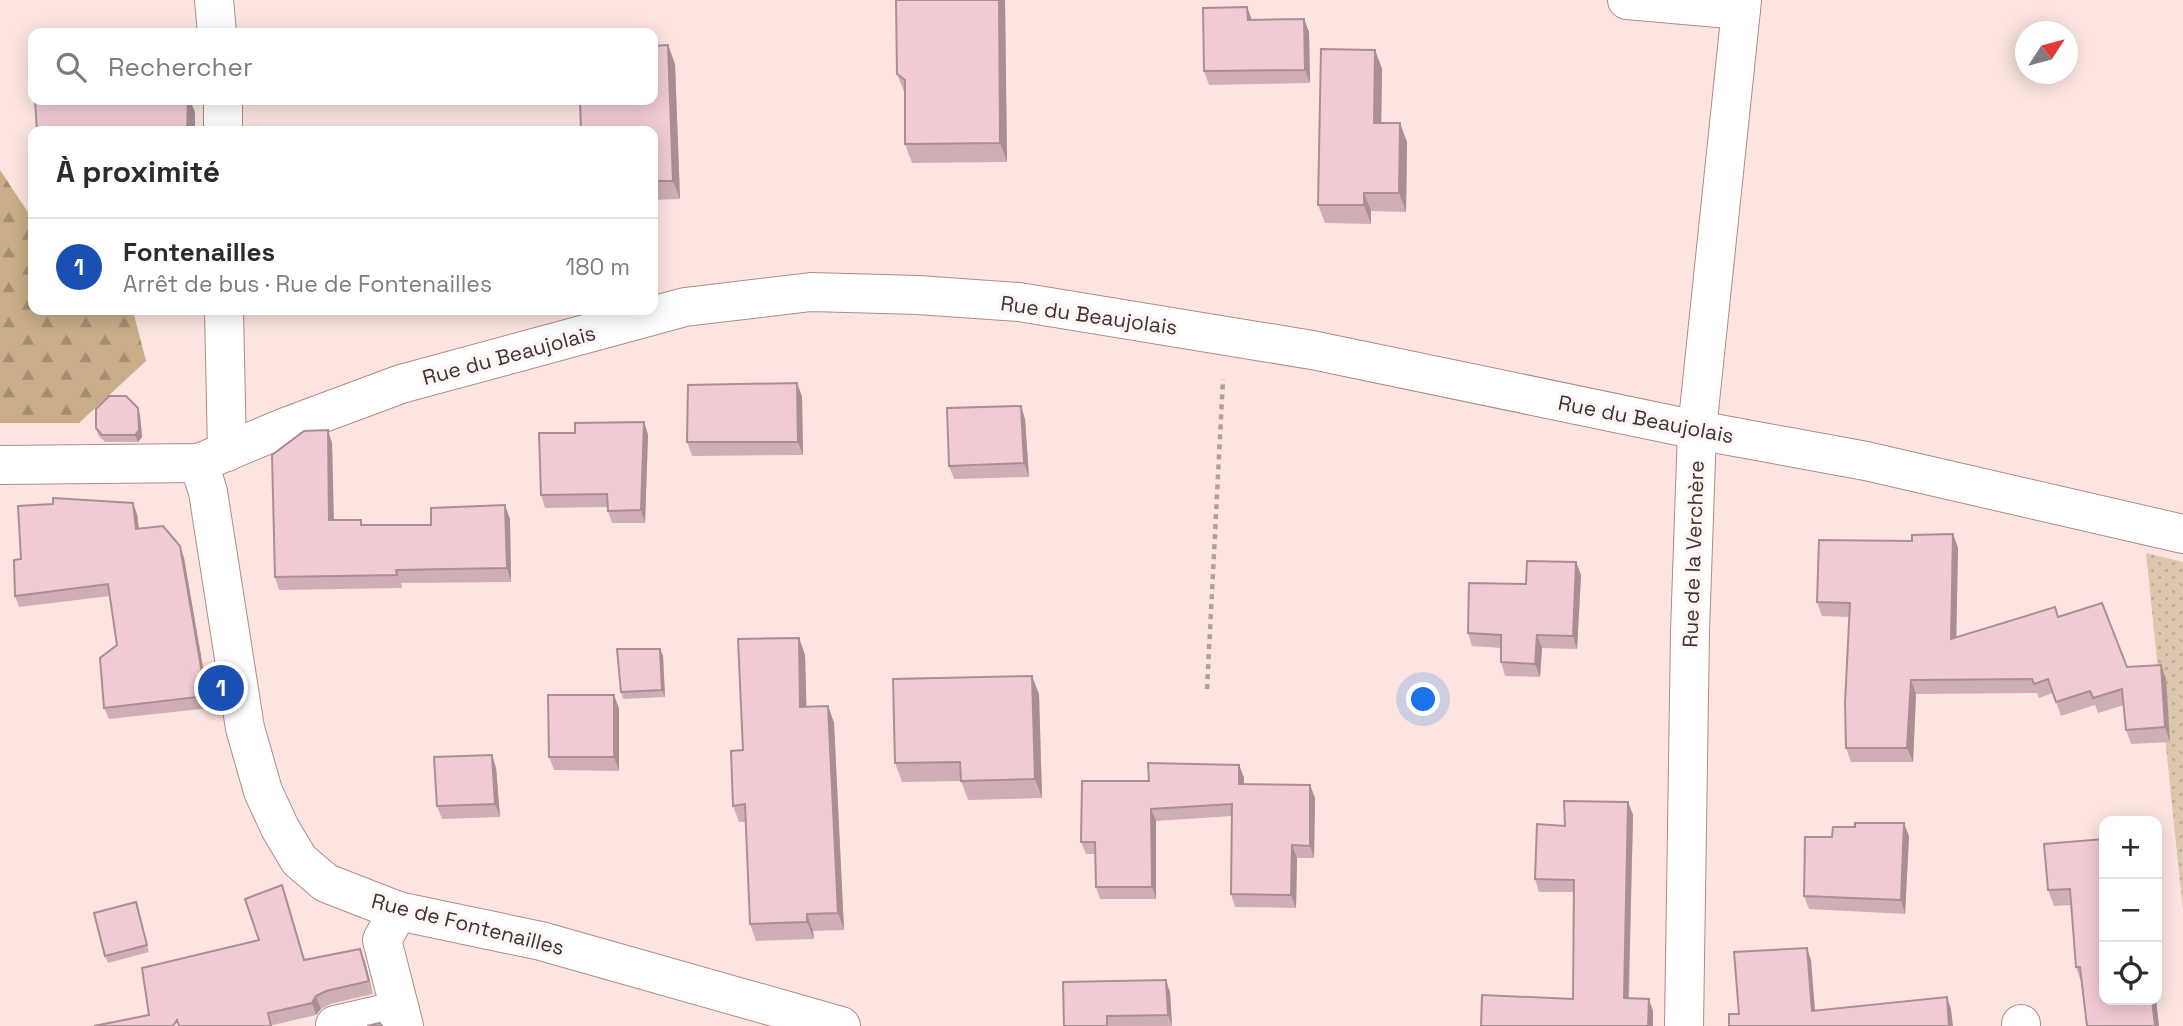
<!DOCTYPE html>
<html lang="fr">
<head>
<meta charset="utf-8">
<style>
  :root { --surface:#fff; --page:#f7f7f7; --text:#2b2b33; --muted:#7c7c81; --line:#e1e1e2; --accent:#586ee5 }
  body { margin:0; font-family:"Space Grotesk",sans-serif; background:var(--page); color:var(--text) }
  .controls { position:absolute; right:21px; bottom:21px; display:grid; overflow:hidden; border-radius:14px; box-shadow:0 4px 18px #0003 }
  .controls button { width:63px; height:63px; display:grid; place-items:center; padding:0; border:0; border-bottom:2px solid var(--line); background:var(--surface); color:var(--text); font:35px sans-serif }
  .compass { position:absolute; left:2015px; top:21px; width:63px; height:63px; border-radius:50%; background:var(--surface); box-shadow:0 4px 18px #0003; rotate:54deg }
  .you { position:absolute; left:1424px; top:700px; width:24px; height:24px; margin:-18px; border:5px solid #fff; border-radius:50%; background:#1a73e8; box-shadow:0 0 0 10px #1a73e833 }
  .badge { display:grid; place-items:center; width:46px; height:46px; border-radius:50%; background:var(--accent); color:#fff; font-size:23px; font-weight:700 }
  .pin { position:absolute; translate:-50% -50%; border:4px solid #fff; box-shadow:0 2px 7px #0006 }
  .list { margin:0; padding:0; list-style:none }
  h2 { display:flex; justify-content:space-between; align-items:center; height:91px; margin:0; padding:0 28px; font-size:30px }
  h2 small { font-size:23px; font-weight:400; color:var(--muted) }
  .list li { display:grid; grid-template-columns:46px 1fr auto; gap:21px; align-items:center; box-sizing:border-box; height:98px; padding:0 28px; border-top:2px solid var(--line) }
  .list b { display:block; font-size:26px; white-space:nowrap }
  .list p { margin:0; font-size:23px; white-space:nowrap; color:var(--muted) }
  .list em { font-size:23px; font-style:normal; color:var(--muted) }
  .icon { flex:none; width:38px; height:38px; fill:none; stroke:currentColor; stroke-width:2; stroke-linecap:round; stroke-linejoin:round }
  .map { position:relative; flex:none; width:2183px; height:1026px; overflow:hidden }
  .search { position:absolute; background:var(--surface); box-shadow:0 4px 18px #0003; left:28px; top:28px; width:630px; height:77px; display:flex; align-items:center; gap:18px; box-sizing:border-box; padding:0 24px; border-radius:14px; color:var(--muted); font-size:26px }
  .panel { position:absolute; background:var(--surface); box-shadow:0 4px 18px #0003; left:28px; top:126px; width:630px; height:189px; border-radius:14px }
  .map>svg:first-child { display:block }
  .green { fill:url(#green-dots) }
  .forest { fill:url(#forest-firs) }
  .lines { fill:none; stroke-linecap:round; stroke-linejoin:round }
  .minor-casing { stroke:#ae8b86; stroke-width:40 }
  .path { stroke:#b29f9b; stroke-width:4.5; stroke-dasharray:5 5; stroke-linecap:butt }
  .minor { stroke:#fff; stroke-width:38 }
  .wall { fill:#cfafb5 }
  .shaded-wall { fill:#a98e94 }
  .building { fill:#f1cbd3; stroke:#a98e94; stroke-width:2 }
  .labels { text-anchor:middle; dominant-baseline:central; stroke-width:7; stroke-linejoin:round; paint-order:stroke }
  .street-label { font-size:21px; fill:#40322f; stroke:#fef6f5 }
</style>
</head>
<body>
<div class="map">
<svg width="2183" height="1026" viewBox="0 0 2183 1026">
  <defs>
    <pattern id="green-dots" width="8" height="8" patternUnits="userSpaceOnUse" patternTransform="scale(1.75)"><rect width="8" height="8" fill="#dac7ae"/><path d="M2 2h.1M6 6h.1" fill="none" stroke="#bcab96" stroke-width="1.8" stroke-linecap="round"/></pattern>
    <pattern id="forest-firs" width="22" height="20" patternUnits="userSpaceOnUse" patternTransform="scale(1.75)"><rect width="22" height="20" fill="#c9ad88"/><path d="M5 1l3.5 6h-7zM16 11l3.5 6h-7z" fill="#a58d70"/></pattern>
  </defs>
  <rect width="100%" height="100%" fill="#fce5e1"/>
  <!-- green -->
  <polygon class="green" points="2146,553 2183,562 2183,911"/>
  <!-- forest -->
  <polygon class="forest" points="0,170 33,220 33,310 133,311 146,361 79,423 0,423"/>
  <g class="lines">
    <!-- minor casing -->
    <g class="minor-casing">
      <g id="minor">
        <polyline points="214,0 217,33"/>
        <polyline points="1627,0 1741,10"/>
        <polyline points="223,100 223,131"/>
        <polyline points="224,310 227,452"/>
        <polyline points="199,463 208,492 245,728 263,791 280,828 299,860 326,883 398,911 541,941 841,1026"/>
        <polyline points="0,465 199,463 288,426 401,384 685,307 811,292 918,295 1019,302 1312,350 1697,430 1866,461 2183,534"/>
        <polyline points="398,911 382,940 404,1026"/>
        <polyline points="2021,1024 2021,1026"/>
        <polyline points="335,1025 400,1010"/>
        <polyline points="1684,1026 1690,632 1697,430 1742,0"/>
      </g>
    </g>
    <!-- path -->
    <polyline class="path" points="1207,689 1223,379"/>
    <!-- minor -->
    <use href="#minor" class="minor"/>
  </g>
  <!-- wall -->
  <g class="wall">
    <polygon points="1005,0 1007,162 912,163 905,144 905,94 897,74"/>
    <polygon points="1247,7 1252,20 1304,19 1309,32 1310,83 1209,85 1204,71"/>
    <polygon points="1375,50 1382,69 1381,123 1407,142 1406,212 1371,211 1371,224 1325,223 1318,205"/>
    <polygon points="675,64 680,199 653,200 653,131"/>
    <polygon points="802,396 803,455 692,456 687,442"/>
    <polygon points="140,415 142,437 138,442 105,442 98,435 96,428"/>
    <polygon points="1025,419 1029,477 954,479 949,466"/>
    <polygon points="644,422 648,435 645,523 612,523 608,511 608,507 545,508 541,495 575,433"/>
    <polygon points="332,443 334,520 361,520 363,525 431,525 510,519 511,582 401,583 402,588 279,590 275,577"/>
    <polygon points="137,514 139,528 180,546 184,558 210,708 109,719 104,708 117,645 110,596 19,607 15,596 21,559"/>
    <polygon points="1953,534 1958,548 1956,638 2058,617 2127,667 2161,665 2166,679 2170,742 2131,744 2126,730 2124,705 2098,713 2095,705 2061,716 2053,693 2039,698 2037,693 1916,694 1913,762 1851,762 1846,748 1849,617 1822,616 1817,602 1912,541"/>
    <polygon points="1576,562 1581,575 1577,649 1542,648 1540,677 1505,676 1501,662 1501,648 1472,646 1468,633 1526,584"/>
    <polygon points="799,638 805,655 806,707 828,706 834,723 844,930 813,931 814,939 756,941 750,924 746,822 739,822 733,806 743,750"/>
    <polygon points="660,649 663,656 665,697 623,699 621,692"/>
    <polygon points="1039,694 1042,798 968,800 961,781 902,782 895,763"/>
    <polygon points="619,708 619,771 554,770 549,757"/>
    <polygon points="492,755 496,768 500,817 442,819 437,806"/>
    <polygon points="1239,765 1244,778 1244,784 1310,785 1315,798 1314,858 1297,858 1296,908 1235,907 1231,894 1232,816 1156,821 1156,899 1100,899 1096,887 1096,854 1086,854 1081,842 1149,781"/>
    <polygon points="1628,802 1633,815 1629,998 1653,1011 1573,999 1574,892 1539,892 1535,879 1565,826"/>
    <polygon points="1855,827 1909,836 1905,914 1809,909 1804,896 1832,837"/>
    <polygon points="2044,844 2156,1000 2159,1026 2087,1026 2081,982 2076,967 2071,905 2054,906 2048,890"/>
    <polygon points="286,897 305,960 360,949 365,962 373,994 330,1004 321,1009 316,1015 273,1025 149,1015 259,940"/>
    <polygon points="136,902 149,952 108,963 105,956"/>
    <polygon points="1170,992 1172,1026 1064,1026"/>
  </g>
  <!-- shaded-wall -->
  <g class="shaded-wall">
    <polygon points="999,0 1005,0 1007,162 1000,143"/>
    <polygon points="1247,7 1252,21 1248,20"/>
    <polygon points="1304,19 1309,32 1310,83 1305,70"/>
    <polygon points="668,45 675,64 680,199 673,181"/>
    <polygon points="1375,50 1382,69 1381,142 1374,123"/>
    <polygon points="188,100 190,100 195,112 195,131 187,131"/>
    <polygon points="1400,123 1407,142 1406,212 1399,193"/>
    <polygon points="1364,193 1371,211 1371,224 1364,205"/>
    <polygon points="797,383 802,396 803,455 798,442"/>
    <polygon points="1021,406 1025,419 1029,477 1024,463"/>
    <polygon points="138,408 140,415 142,437 138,442 135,435"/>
    <polygon points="644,422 648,435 645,523 641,510"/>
    <polygon points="328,430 332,443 334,533 329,520"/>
    <polygon points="133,503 137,514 140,540 136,529"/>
    <polygon points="505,505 510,519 511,582 507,568"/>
    <polygon points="1953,534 1958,548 1956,653 1951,639"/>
    <polygon points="180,546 184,558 210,708 206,696"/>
    <polygon points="1576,562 1581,575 1577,649 1573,636"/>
    <polygon points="1537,635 1542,648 1540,677 1535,664"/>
    <polygon points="799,638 805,655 807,724 800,707"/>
    <polygon points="660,649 663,656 665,697 662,690"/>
    <polygon points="2161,665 2166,679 2170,742 2165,727"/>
    <polygon points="1032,676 1039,694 1042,798 1035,779"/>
    <polygon points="1911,680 1916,694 1913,762 1907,748"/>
    <polygon points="614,695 619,708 619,771 614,757"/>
    <polygon points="828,706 834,723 844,930 838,913"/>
    <polygon points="492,755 496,768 500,817 495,804"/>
    <polygon points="1239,765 1244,778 1243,796 1239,784"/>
    <polygon points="1310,785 1315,798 1314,858 1310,846"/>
    <polygon points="1628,802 1633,815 1628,1010 1624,998"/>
    <polygon points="1151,809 1156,821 1156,899 1152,887"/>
    <polygon points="1904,823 1909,836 1905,914 1901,900"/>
    <polygon points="1292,845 1297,858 1296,908 1291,895"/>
    <polygon points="282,885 286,897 308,972 304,960"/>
    <polygon points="807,914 813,931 814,939 807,922"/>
    <polygon points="1807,948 1811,960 1816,1023 1812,1011"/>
    <polygon points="360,949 365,962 373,994 369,981"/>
    <polygon points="1166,980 1170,992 1172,1026 1168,1015"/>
    <polygon points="316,996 321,1009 316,1015 312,1003"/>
    <polygon points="1947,997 1951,1009 1953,1026 1949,1026"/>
    <polygon points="1649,999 1653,1011 1653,1026 1648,1026"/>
    <polygon points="2152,1000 2156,1000 2159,1026 2155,1026"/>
  </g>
  <!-- building -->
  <g class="building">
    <polygon points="896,0 999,0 1000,143 905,144 905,80 897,74"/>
    <polygon points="1247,7 1248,20 1304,19 1305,70 1204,71 1203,8"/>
    <polygon points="668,45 673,181 653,181 653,131 581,131 580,100 653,100 653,46"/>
    <polygon points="1321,49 1375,50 1374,123 1400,123 1399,193 1364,193 1364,205 1318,205"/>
    <polygon points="35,100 188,100 187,131 37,131"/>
    <polygon points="797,383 798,442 687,442 688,385"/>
    <polygon points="109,396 126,396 138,408 139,430 135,435 102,435 96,428 96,409"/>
    <polygon points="1021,406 1024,463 949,466 947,408"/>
    <polygon points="644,422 641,510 608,511 607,494 541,495 539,433 575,433 575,423"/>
    <polygon points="328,430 329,520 361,520 361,525 431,525 431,508 505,505 507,568 396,570 397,575 275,577 272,455 304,431"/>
    <polygon points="53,498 133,503 136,529 163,526 180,546 206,696 104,708 100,658 117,645 108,584 15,596 14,560 21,559 18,506 53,504"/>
    <polygon points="1953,534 1951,639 2055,607 2058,617 2102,603 2127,667 2161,665 2165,727 2126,730 2122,689 2093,698 2090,691 2056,702 2048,679 2034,684 2032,679 1911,680 1907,748 1846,748 1845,703 1850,603 1817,602 1819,540 1912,541 1912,535"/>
    <polygon points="1527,561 1576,562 1573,636 1537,635 1535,664 1501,662 1501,635 1468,633 1469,583 1526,584"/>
    <polygon points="799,638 800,707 828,706 838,913 807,914 807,922 750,924 745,804 733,806 731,751 743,750 738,639"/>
    <polygon points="617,649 660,649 662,690 621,692"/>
    <polygon points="1032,676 1035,779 961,781 960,762 895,763 893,679"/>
    <polygon points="548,695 614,695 614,757 549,757"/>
    <polygon points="492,755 495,804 437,806 434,757"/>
    <polygon points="1148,763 1239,765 1239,784 1310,785 1310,846 1292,845 1291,895 1231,894 1232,804 1151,809 1152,887 1096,887 1095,842 1081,842 1082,781 1149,781"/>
    <polygon points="1564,801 1628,802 1624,998 1649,999 1648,1026 1481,1026 1482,995 1573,999 1574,880 1535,879 1537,824 1565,826"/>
    <polygon points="1855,823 1904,823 1901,900 1804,896 1805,837 1832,837 1833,827 1855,827"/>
    <polygon points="2104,839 2104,1000 2152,1000 2155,1026 2087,1026 2080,967 2076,967 2070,889 2048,890 2044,844"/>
    <polygon points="282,885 304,960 360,949 369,981 326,991 316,996 312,1003 268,1013 271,1026 179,1026 177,1020 173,1026 94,1026 149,1015 142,968 259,940 245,899"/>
    <polygon points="136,902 147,945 105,956 94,913"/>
    <polygon points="1807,948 1812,1011 1947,997 1949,1026 1729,1026 1729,1014 1739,1014 1734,952"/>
    <polygon points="1166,980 1168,1015 1107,1016 1107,1026 1064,1026 1063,982"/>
    <polygon points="380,1023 382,1026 367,1026"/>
  </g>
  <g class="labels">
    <!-- street labels -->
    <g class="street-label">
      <text transform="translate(1089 315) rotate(8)">Rue du Beaujolais</text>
      <text transform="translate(509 355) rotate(-15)">Rue du Beaujolais</text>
      <text transform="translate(1646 419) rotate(11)">Rue du Beaujolais</text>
      <text transform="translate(1693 554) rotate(-88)">Rue de la Verchère</text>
      <text transform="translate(468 924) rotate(14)">Rue de Fontenailles</text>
    </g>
  </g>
</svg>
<div class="controls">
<button>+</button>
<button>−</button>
<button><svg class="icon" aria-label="locate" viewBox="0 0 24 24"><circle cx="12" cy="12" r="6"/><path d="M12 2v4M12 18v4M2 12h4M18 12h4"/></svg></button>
</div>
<svg class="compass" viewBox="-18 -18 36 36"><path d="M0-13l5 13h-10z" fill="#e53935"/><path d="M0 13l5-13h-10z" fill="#7c7c81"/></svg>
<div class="you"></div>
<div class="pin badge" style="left:221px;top:688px;background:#1a4fb4">1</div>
<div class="search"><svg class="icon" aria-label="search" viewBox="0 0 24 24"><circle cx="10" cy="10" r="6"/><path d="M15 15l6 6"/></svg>Rechercher</div>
<section class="panel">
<h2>À proximité<small></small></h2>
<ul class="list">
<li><span class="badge" style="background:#1a4fb4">1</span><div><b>Fontenailles</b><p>Arrêt de bus · Rue de Fontenailles</p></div><em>180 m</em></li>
</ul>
</section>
</div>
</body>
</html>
